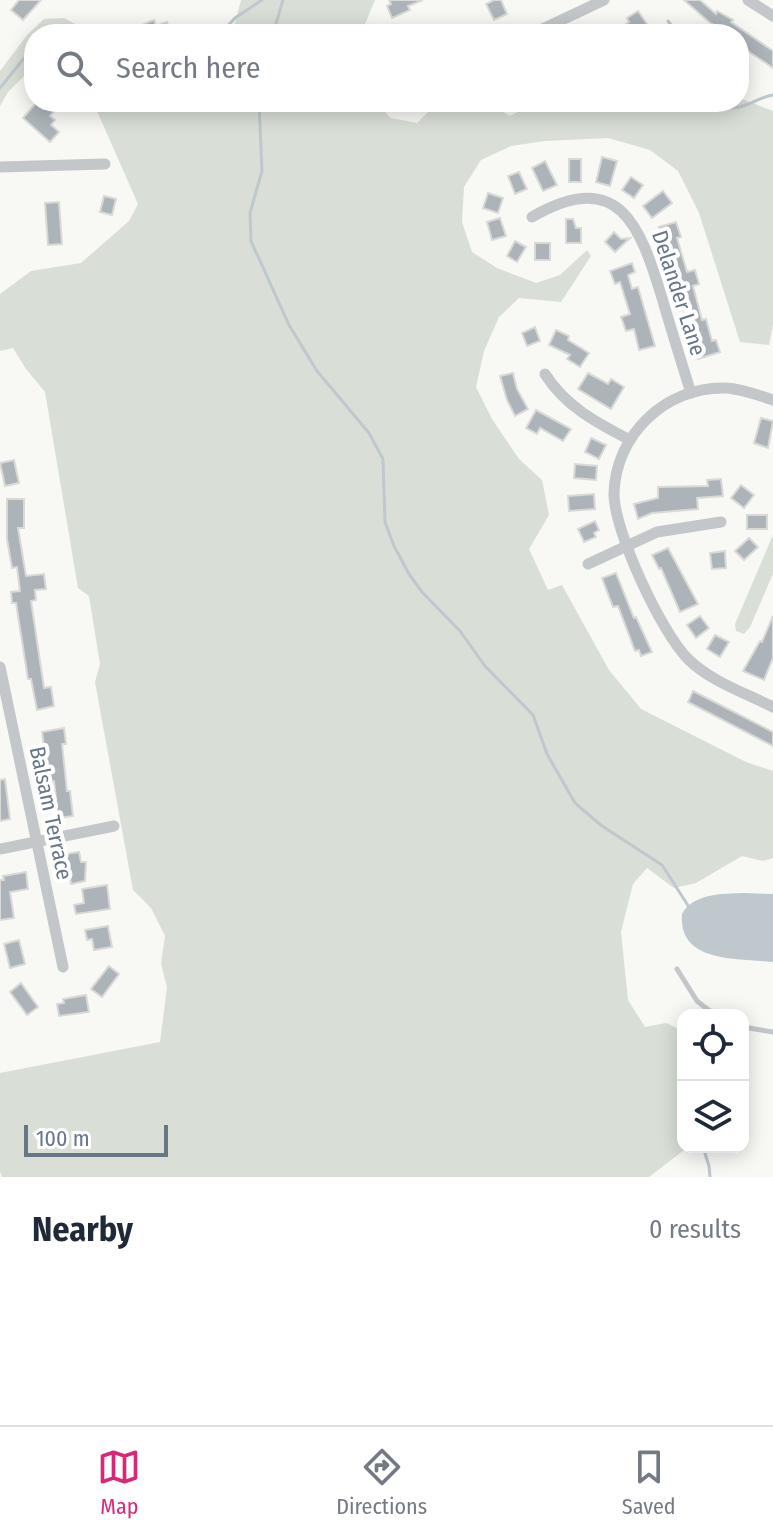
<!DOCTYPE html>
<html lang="en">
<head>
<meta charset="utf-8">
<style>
  :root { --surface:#fff; --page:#f2f2f3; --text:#1f2937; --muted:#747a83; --line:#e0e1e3; --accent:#db2777 }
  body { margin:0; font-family:"Fira Sans Condensed",sans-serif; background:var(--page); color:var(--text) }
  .controls { position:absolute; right:24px; bottom:24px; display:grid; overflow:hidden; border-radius:16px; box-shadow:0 4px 20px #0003 }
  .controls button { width:72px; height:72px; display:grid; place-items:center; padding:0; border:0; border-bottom:2px solid var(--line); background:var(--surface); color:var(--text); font:40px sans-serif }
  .scale { position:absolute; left:24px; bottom:20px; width:144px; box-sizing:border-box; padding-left:8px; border:4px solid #667686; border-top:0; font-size:22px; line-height:28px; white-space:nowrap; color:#667686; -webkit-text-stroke:6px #fff; paint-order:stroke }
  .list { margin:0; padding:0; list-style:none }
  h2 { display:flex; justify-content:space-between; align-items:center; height:104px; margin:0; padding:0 32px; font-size:34px }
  h2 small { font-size:26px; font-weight:400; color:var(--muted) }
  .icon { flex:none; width:44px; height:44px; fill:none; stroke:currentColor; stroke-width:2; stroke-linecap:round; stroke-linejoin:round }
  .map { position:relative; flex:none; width:773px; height:1177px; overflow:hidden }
  .search { position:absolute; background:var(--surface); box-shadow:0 4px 20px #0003; left:24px; right:24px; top:24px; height:88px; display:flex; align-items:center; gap:20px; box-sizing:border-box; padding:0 28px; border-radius:32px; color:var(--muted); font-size:30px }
  .sheet { height:248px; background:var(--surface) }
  nav { display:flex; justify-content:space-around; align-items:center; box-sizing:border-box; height:112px; border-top:2px solid var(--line); background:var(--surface); font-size:22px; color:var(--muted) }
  nav a { display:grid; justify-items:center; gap:4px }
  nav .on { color:var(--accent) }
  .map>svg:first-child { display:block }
  .green { fill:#d9dfd6 }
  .water { fill:#bec8cd }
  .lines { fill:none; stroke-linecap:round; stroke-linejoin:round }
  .stream { stroke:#bec8cd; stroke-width:3 }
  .building { fill:#acb4ba; stroke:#d9d9d7; stroke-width:2 }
  .lane { stroke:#c3c7ca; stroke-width:5 }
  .street { stroke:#c3c7ca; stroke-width:11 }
  .labels { text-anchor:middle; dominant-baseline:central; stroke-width:8; stroke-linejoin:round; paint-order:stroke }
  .street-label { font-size:22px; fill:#667686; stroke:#fff }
</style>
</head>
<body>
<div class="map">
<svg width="773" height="1177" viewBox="0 0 773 1177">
  <rect width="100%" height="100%" fill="#f8f8f5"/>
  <!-- green -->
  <g class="green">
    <polygon points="241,0 375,0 361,34 232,34"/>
    <polygon points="64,18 75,24 78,34 34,34 34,66 8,92 0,106 0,71 27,35 44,19"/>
    <polygon points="739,98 773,111 773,325 769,345 740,342 699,213 678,171 650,150 608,138 545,141 511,146 481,160 464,187 462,222 472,252 497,268 536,283 560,275 587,250 591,256 561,302 519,298 499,317 484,351 476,387 492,419 519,459 542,480 549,515 529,549 548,590 562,585 609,670 641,709 746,762 773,771 773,858 763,861 742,856 696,883 674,888 647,868 633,884 621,932 628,1000 645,1027 666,1023 683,1031 683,1147 688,1147 649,1177 2,1177 0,1172 0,1073 160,1042 167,987 161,964 165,936 151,908 133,890 95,682 100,664 89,596 78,588 45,392 26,369 13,348 0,351 0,294 31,271 81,263 129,221 138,204 93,102 375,102 391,118 417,123 434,106 495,107 510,116 537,102 739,102"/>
    <polygon points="773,535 773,574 750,627 744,634 736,631 735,624"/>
  </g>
  <!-- water -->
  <path class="water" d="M743 893 773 894V962C739 958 678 964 682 914 694 893 722 894 743 893Z"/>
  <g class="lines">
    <!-- stream -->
    <g class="stream">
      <polyline points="668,21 678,34"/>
      <polyline points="220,34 235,18 262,0"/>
      <polyline points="273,34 283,0"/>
      <polyline points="0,88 34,46"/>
      <polyline points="259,102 262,171 250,213 251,241 289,325 317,371 369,433 383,459 385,522 394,546 409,574 422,592 460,631 485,666 533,715 547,754 575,803 602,826 662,865 689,907"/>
      <path d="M718 102C737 117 753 98 773 95"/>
      <polyline points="703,1147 709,1166 710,1177"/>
    </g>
  </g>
  <!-- building -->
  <g class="building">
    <polygon points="19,0 41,0 23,20 11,10"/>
    <polygon points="389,0 423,0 408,6 410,10 392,18 387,6 391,4"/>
    <polygon points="494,0 501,0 507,14 494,20 486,4"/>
    <polygon points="684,0 700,0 716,14 717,11 733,20 731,22 773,51 773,68 739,45 739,34 730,34 709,22"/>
    <polygon points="638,11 647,24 632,34 612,34 629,22 627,18"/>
    <polygon points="154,20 156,26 167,22 171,34 136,34 146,29 144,24"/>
    <polygon points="36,103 43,109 48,104 55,110 50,116 55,120 51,125 59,132 50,142 23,118"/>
    <polygon points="602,157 617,161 610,186 596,182"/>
    <rect x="569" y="159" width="12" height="23"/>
    <polygon points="545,161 557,185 543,191 532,168"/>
    <polygon points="519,172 527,189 515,194 508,176"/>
    <polygon points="631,177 643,185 634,198 622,190"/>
    <polygon points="663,191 672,203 652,218 643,206"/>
    <polygon points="488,193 503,198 498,213 483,208"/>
    <polygon points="104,196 116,199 112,215 100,212"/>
    <polygon points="59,202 62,244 48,245 45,203"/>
    <polygon points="500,218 506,236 492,240 487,222"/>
    <polygon points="566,219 573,219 576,228 581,228 581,243 566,243"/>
    <polygon points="676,222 681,237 677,238 687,272 695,270 699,284 693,286 702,320 706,319 712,341 716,340 720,352 698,359 680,298 678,284 682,283 677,265 671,267 659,227"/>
    <polygon points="614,232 621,239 630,238 615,252 605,242"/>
    <polygon points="515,241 526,247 517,262 507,256"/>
    <rect x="535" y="243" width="15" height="17"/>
    <polygon points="632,263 635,272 628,275 632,289 638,287 655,346 639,350 634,329 626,331 621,317 630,314 620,282 615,284 610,271"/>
    <polygon points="535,327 540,341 527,346 522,333"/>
    <polygon points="556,330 569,336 568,340 589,353 580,367 567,359 570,355 549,345"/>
    <polygon points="513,373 517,389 528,409 515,416 507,400 500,376"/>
    <polygon points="588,373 608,384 611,379 624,387 611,409 578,389"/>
    <polygon points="536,410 571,429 563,441 540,428 537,434 526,428"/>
    <polygon points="761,418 773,421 768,448 754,443"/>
    <polygon points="591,438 606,445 599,459 585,452"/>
    <polygon points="14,460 19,483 5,486 0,463"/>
    <polygon points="575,464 597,466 596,480 574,478"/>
    <polygon points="721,479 723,496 697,498 698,509 652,513 638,519 634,504 658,498 658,487 708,486 707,480"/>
    <polygon points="741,485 754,495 744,508 731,498"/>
    <polygon points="594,494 595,509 569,511 568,496"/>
    <polygon points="7,499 24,499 24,528 18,528 26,576 44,574 46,589 35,590 36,600 31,601 44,688 51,687 54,706 37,710 31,679 28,679 16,603 12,603 11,592 20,591 17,567 12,568 7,539"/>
    <rect x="747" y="515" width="20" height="14"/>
    <polygon points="595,521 599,530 594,533 596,537 584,542 578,529"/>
    <polygon points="749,538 758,547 744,560 735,551"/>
    <polygon points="668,548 698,604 680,612 661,568 659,569 652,555"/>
    <polygon points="725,551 726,568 712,569 710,553"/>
    <polygon points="616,573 634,618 636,617 652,652 641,656 639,650 635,651 618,606 613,607 602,578"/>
    <polygon points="700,616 709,628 696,638 687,625"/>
    <polygon points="773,616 773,658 764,680 743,671 760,641 762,642"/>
    <polygon points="715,635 729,642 720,657 707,649"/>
    <polygon points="693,691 773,732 773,746 688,702"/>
    <polygon points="64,728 66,744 62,744 67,791 70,791 73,816 58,818 54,781 49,782 42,732"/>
    <polygon points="5,779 10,819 0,821 0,780"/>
    <polygon points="79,852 81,862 86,862 85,881 71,884 66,854"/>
    <polygon points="26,872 28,889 10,892 14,918 0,920 0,880 4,880 3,876"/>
    <polygon points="107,885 110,909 76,914 74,905 84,903 82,889"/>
    <polygon points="108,926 112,947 94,950 92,939 87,940 85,930"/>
    <polygon points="19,940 25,964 10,968 4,944"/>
    <polygon points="109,966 119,974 102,997 91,989"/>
    <polygon points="21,983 38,1007 27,1015 10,992"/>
    <polygon points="86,995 89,1012 59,1016 57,1004 64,1003 63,999"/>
  </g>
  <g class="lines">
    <!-- lane -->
    <g class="lane">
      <polyline points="677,969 697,1001 715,1015"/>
      <polyline points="743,1027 773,1032"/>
    </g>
    <!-- street -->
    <g class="street">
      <polyline points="748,0 773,16"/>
      <polyline points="532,34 604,0"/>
      <polyline points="0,167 105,164"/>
      <path d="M532 217C619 167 640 225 662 298 671 329 681 361 691 393"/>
      <path d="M545 374C565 406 597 423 630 440"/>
      <path d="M773 400C758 395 742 389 726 388 666 386 615 435 614 494 614 531 661 632 688 659 710 681 745 693 773 707"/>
      <polyline points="588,564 657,532 721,522"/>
      <polyline points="0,667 63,967"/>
      <polyline points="0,849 114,826"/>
    </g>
  </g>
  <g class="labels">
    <!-- street labels -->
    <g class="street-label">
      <text transform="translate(679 293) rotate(72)">Delander Lane</text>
      <text transform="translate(51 813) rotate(78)">Balsam Terrace</text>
    </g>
  </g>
</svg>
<div class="controls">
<button><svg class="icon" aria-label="locate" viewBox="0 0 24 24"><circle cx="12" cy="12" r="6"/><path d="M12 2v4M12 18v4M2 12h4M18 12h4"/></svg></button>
<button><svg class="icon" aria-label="layers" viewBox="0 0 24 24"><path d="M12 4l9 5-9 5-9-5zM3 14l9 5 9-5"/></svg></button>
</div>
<div class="scale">100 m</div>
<div class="search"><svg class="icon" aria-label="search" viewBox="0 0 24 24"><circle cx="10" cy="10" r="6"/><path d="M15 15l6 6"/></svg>Search here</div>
</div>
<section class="sheet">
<h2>Nearby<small>0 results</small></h2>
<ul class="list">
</ul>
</section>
<nav>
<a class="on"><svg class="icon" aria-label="map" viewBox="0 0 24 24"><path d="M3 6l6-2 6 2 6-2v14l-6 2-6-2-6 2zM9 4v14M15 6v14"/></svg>Map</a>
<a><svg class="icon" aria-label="directions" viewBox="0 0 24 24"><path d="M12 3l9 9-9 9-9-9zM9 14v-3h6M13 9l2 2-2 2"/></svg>Directions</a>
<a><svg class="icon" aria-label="saved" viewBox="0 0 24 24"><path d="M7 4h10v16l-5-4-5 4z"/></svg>Saved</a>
</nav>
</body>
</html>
